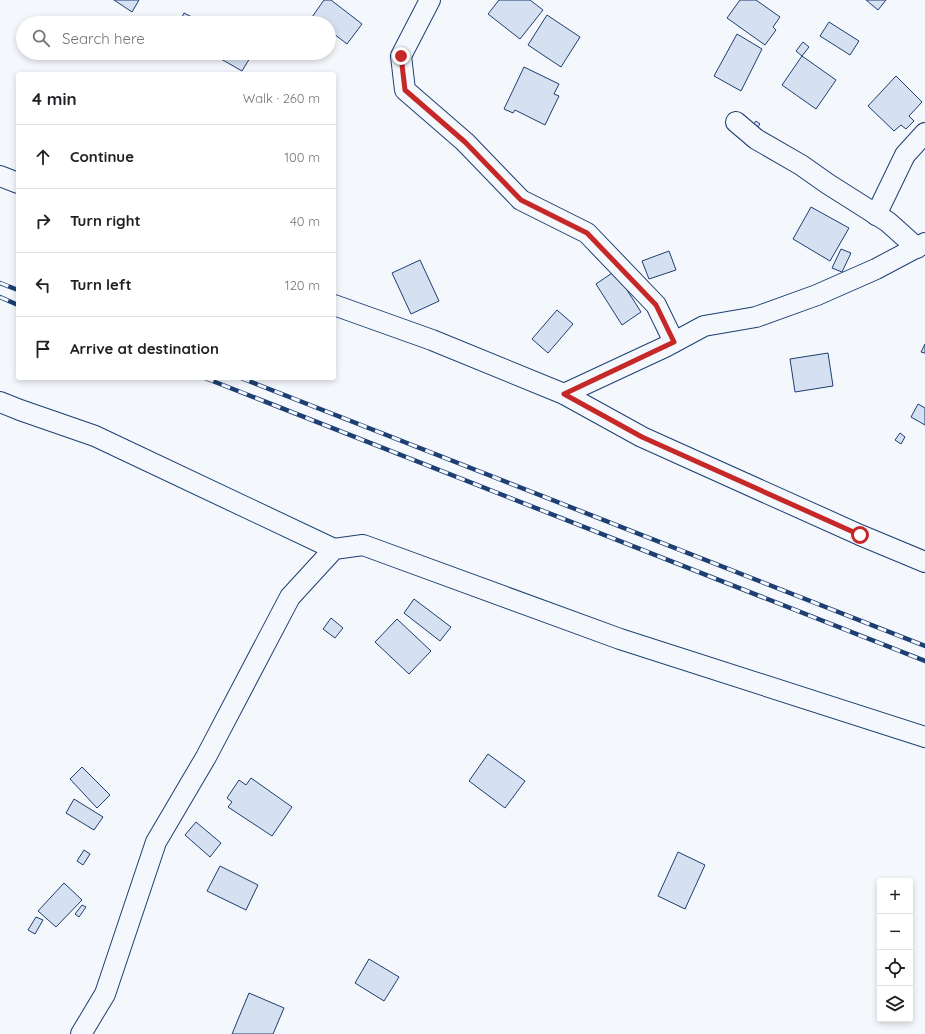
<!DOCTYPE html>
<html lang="en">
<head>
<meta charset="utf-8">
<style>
  :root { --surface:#fff; --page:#f6f6f6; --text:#202124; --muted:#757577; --line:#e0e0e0 }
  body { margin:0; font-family:Quicksand,sans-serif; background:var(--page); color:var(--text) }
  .controls { position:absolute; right:12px; bottom:12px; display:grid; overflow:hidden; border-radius:4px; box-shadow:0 2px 6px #0003 }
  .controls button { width:36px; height:36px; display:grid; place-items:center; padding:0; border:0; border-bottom:1px solid var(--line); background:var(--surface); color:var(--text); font:20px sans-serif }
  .stop { position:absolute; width:12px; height:12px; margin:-9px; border:3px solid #c62828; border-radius:50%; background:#fff }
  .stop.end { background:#c62828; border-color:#fff; box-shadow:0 1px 4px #0008 }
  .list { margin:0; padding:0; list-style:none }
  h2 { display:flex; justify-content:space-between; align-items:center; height:52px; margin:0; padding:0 16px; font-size:17px }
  h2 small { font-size:13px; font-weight:400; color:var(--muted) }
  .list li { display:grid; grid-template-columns:26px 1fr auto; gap:12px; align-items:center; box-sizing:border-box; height:64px; padding:0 16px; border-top:1px solid var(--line) }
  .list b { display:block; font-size:15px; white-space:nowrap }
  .list em { font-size:13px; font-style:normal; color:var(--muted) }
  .icon { flex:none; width:22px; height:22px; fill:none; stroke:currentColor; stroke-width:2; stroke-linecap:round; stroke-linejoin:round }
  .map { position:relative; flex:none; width:925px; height:1034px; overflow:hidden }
  .search { position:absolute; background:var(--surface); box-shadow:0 2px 6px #0003; left:16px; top:16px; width:320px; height:44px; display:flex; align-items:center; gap:10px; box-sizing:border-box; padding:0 14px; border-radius:22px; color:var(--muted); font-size:15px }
  .panel { position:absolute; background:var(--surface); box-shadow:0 2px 6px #0003; left:16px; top:72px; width:320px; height:308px; border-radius:4px }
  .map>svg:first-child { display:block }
  .building { fill:#d5e0f0; stroke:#1d3f73 }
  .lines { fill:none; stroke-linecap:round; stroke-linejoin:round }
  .minor-casing { stroke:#1d3f73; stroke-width:22 }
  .minor { stroke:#f4f7fb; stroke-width:20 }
  .rail-casing { stroke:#1d3f73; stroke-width:4.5 }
  .rail { stroke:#f4f7fb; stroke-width:3; stroke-dasharray:9; stroke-linecap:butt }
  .route { stroke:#c62828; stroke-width:5 }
</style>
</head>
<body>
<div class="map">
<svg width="925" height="1034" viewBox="0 0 925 1034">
  <rect width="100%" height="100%" fill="#f4f7fb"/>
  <!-- building -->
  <g class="building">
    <polygon points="114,0 139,0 132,12"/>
    <polygon points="324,0 331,0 362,24 347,44 329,30 329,23 320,23 312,17"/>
    <polygon points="499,0 530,0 543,10 520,39 488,14"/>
    <polygon points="740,0 756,0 780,17 773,27 776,30 765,45 727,18"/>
    <polygon points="866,0 886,0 878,10"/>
    <polygon points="184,13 204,23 179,23"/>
    <polygon points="547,15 580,37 561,67 528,45"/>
    <polygon points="829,22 859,41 850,55 820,36"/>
    <polygon points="737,34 762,49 741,91 714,76"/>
    <polygon points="803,42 809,47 802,56 796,51"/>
    <polygon points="225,53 253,53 242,71 221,59"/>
    <polygon points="802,56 836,80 816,109 782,85"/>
    <polygon points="524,67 559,84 554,94 559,96 545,125 515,110 513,113 504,109"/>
    <polygon points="896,76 922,102 909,116 914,121 906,129 901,125 894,131 868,106"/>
    <polygon points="756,121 760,124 754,132 750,129"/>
    <polygon points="811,207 849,228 830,261 793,239"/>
    <polygon points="841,249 851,253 842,272 832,268"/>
    <polygon points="669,251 676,270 649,279 642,261"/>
    <polygon points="420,260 439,301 411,314 392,273"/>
    <polygon points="615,271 641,312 622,325 596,284"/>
    <polygon points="557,310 573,324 548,353 532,339"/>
    <polygon points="925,344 925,353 921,352"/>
    <polygon points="828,353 833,386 795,392 790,359"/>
    <polygon points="918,404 925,408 925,425 911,417"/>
    <polygon points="900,433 905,437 901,444 895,440"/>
    <polygon points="414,599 451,627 440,641 404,613"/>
    <polygon points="331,618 343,628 335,638 323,629"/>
    <polygon points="397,619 431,651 409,674 375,642"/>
    <polygon points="488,754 525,781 505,808 469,781"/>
    <polygon points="82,767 110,795 97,808 70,779"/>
    <polygon points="251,778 292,807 272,836 228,807 232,802 227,798 239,780 246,785"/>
    <polygon points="74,799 103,817 94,830 66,813"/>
    <polygon points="196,822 221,843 210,857 185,835"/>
    <polygon points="84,850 90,854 83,865 77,861"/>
    <polygon points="678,852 705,865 685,909 658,896"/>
    <polygon points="220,866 258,885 246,910 207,891"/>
    <polygon points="64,883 82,900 56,927 38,911"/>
    <polygon points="82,905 86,907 79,917 75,914"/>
    <polygon points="36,917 43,920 35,934 28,930"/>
    <polygon points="369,959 399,977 384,1001 355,983"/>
    <polygon points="249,993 284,1008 273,1034 232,1034"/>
  </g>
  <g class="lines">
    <!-- minor casing -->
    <g class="minor-casing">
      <g id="minor">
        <polyline points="430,0 401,56 405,90 465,142 521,200 587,233 656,305 674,342"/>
        <polyline points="736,122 756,139 801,165 828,184 888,222 917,248"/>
        <polyline points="0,176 18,183"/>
        <polyline points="876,215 905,155 925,133"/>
        <polyline points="334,305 432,340 564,394 642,437 860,535 925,562"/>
        <polyline points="564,394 665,347 704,326 756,317 817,295 876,269 925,243"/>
        <polyline points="0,402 20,410 95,436 334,549"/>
        <polyline points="81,1034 105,994 156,842 206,757 290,597 334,549 363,545 620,639 925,737"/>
      </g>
    </g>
    <!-- minor -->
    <use href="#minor" class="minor"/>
    <!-- rail casing -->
    <g class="rail-casing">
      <g id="rail">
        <polyline points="0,283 18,290"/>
        <polyline points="0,297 18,305"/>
        <polyline points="205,378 925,661"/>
        <polyline points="241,378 925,646"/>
      </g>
    </g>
    <!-- rail -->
    <use href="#rail" class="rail"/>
  </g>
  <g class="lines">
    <!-- route -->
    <polyline class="route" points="401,56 405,90 465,142 521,200 587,233 656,305 674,342 564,394 642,437 860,535"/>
  </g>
</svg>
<div class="controls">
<button>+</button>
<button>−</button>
<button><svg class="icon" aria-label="locate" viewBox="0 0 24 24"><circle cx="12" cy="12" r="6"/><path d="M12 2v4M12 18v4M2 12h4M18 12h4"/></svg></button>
<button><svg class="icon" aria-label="layers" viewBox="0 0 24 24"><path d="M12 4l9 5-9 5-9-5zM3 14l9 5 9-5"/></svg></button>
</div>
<div class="stop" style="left:860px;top:535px"></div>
<div class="stop end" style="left:401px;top:56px"></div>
<div class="search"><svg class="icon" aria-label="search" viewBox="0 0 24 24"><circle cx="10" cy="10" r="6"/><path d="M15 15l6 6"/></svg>Search here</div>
<section class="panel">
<h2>4 min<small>Walk · 260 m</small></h2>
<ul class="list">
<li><svg class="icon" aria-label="ahead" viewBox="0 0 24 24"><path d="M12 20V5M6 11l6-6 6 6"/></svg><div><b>Continue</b></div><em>100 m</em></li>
<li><svg class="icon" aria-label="right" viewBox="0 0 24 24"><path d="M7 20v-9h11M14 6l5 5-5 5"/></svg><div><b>Turn right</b></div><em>40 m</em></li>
<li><svg class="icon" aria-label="left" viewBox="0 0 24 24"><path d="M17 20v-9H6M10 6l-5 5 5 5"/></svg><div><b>Turn left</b></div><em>120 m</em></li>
<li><svg class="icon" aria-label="arrive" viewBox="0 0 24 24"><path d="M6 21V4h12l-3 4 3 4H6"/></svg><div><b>Arrive at destination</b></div></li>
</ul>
</section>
</div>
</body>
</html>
